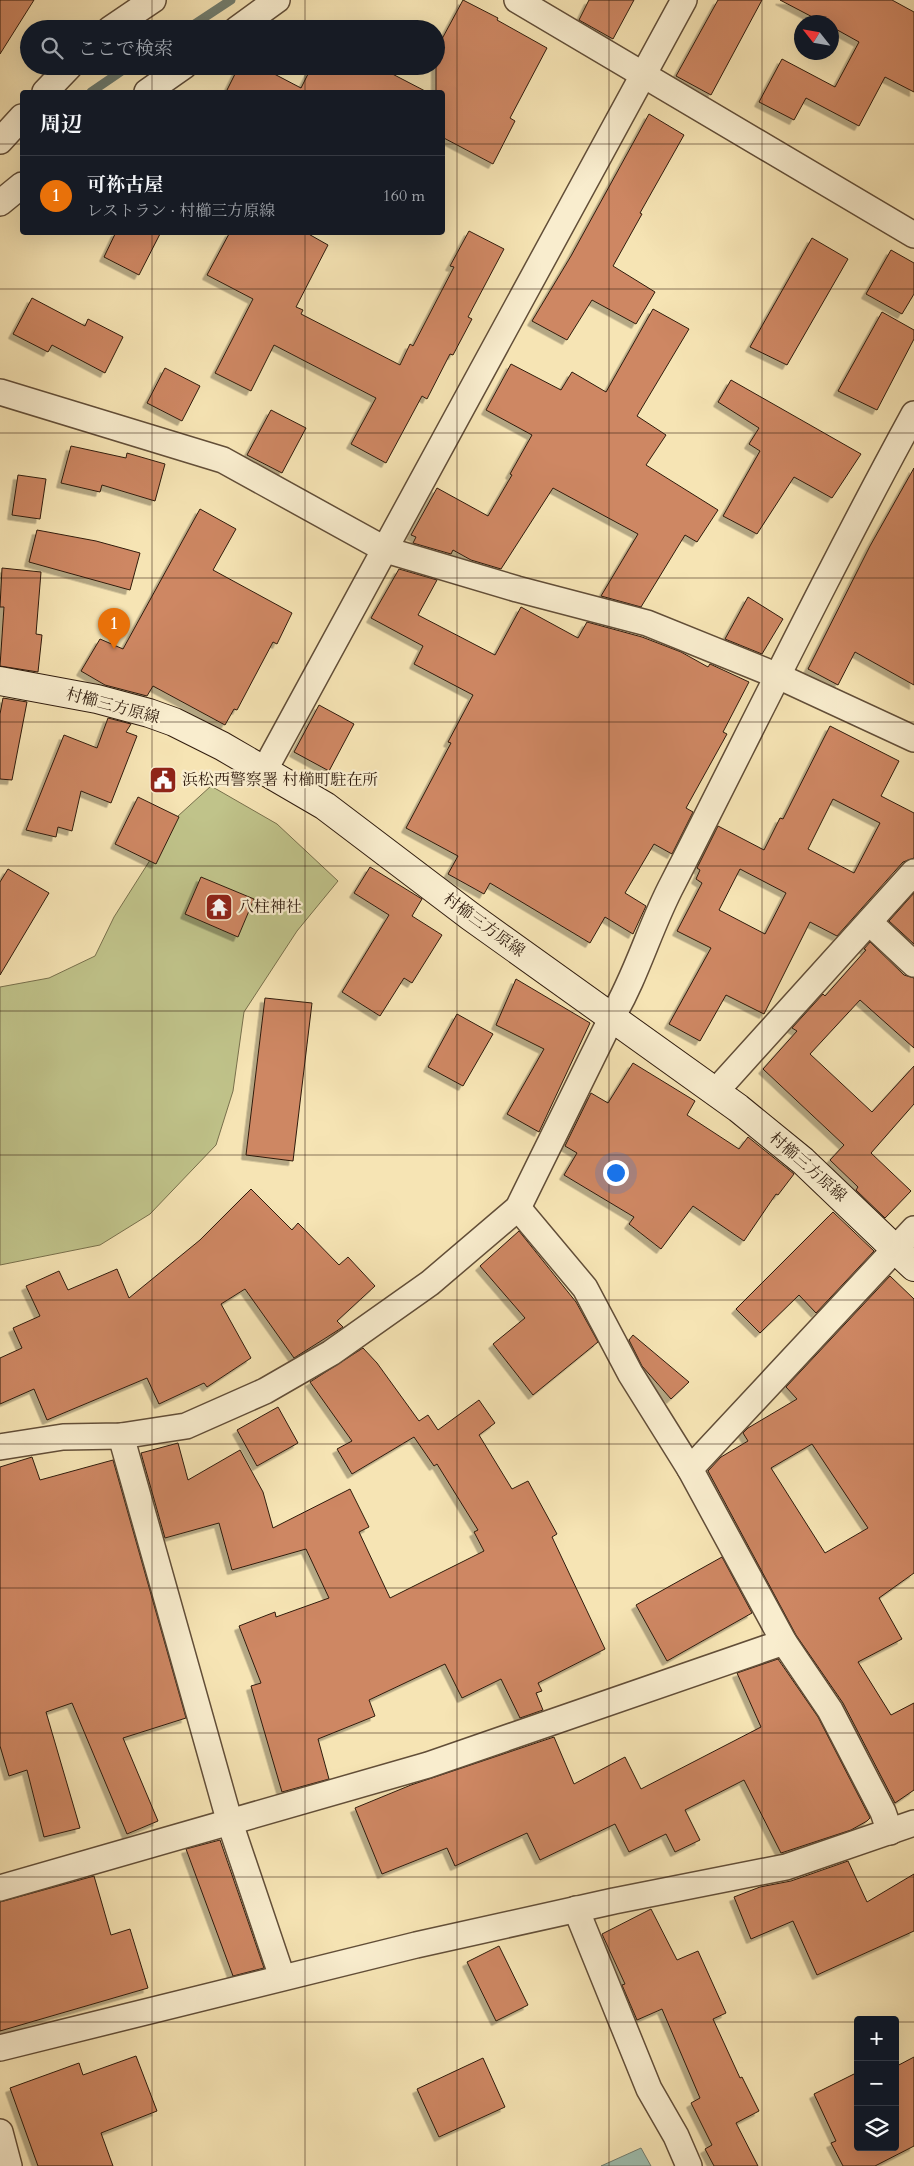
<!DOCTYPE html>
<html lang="ja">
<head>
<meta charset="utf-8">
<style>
  :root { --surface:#171b24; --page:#20242c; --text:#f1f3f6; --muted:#9ea1a6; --line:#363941; --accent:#c59692 }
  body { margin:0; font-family:Cardo,"Noto Serif JP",serif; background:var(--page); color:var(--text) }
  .controls { position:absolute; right:15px; bottom:15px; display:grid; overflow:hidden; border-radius:5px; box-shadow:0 5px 20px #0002 }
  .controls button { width:45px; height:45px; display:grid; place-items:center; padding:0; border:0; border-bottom:1px solid var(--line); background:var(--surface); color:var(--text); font:25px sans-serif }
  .compass { position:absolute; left:794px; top:15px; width:45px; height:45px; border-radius:50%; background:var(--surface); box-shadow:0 5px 20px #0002; rotate:301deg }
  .you { position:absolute; left:615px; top:1172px; width:18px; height:18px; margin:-12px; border:4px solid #fff; border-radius:50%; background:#1a73e8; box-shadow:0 0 0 8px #1a73e833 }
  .badge { display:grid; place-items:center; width:32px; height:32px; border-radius:50%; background:var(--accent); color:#fff; font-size:16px; font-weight:700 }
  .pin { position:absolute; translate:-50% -41px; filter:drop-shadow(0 1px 2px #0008) }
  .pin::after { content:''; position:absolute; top:26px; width:18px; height:15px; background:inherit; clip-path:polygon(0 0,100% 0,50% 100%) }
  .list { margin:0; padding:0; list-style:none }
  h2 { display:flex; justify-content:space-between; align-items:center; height:65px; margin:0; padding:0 20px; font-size:21px }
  h2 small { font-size:16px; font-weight:400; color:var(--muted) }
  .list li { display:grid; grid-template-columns:32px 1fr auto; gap:15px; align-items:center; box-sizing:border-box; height:80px; padding:0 20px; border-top:1px solid var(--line) }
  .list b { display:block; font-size:19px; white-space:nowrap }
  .list p { margin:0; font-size:16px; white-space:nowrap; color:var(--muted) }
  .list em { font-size:16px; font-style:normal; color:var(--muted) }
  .icon { flex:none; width:28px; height:28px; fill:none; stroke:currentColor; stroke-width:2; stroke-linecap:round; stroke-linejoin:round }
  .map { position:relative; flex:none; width:914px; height:2166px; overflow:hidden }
  .search { position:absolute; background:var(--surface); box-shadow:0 5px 20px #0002; left:20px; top:20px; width:425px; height:55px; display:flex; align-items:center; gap:12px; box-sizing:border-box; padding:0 18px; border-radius:28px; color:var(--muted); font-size:19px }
  .panel { position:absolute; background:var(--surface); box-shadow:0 5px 20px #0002; left:20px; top:90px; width:425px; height:145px; border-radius:5px }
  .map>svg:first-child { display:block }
  .green { fill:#c0c38a; stroke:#78704c }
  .water { fill:#9dbeaf; stroke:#717d6f }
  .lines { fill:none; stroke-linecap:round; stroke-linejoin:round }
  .stream { stroke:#717d6f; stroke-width:9 }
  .building { fill:#ce8764; stroke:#301c0e; fill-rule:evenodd; filter:url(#shadow) }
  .street-casing { stroke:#624e38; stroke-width:28 }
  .secondary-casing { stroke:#301c0e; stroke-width:30 }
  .street { stroke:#f9edce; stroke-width:25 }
  .secondary { stroke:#f9edce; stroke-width:28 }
  .grid { fill:none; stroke:#301c0e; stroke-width:1; stroke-opacity:0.55 }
  .labels { text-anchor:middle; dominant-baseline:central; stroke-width:4.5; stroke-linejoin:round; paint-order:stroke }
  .street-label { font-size:16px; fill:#301c0e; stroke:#f9edce }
  .poi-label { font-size:16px; fill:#301c0e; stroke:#f9edce; text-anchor:start }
</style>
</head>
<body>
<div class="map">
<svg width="914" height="2166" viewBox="0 0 914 2166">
  <defs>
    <filter id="shadow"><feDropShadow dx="-4.5" dy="4.5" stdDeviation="0" flood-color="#0004"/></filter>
  </defs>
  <rect width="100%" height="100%" fill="#f6e4b4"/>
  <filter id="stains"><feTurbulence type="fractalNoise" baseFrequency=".004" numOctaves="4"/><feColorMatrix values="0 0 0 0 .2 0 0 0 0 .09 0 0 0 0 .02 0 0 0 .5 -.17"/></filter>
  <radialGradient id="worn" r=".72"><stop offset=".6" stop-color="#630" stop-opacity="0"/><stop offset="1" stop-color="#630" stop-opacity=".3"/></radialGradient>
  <!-- green -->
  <polygon class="green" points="211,786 277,824 338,881 297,931 244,1012 233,1091 216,1145 150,1214 100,1245 0,1265 0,987 49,978 95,956 114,917 178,816"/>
  <!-- water -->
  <polygon class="water" points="641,2148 651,2166 601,2166"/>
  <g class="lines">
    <!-- stream -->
    <g class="stream">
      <polyline points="187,29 231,0"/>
      <polyline points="91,92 129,66"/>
    </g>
  </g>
  <!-- building -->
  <g class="building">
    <polygon points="0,0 34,0 0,54"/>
    <polygon points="463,0 498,18 497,20 547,48 510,118 515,121 493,164 442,137 442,92 436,92 436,50"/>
    <polygon points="589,0 634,0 613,39 579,20"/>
    <polygon points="718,0 762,0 711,95 676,76"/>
    <polygon points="780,0 892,0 914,12 914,92 885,77 859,126 806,98 794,120 759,102 782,59 835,87 859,42 832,27 832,22 822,22"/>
    <polygon points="239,66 259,66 301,88 312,66 377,66 427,92 226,92"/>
    <polygon points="649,114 684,135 640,213 642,214 613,266 655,292 636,324 592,300 567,340 532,321 571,256"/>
    <polygon points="469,231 504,249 468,317 472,319 453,355 450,354 427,399 422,396 386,463 351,444 376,398 274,345 251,391 215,373 253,299 207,275 230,232 305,232 328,245 296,307 303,310 301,314 400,365 410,344 413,346 454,267 450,266"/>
    <polygon points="116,232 161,232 139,275 104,257"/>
    <polygon points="812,238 848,259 787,365 750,347"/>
    <polygon points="891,250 914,263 914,294 902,314 866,294"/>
    <polygon points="32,298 85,326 88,319 123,337 105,373 52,345 48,352 13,334"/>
    <polygon points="653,309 689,329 637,416 666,435 646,465 718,510 697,542 685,535 641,607 601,596 638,534 553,488 501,569 471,560 453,550 451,554 413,543 416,537 411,535 437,488 488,516 512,475 510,474 532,435 486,410 511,364 561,390 572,372 606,392"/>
    <polygon points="882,312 914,330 914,339 877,410 838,391"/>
    <polygon points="165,368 200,386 182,421 147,403"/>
    <polygon points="731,380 861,454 832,498 794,477 757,534 723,516 760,451 749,444 759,428 718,402"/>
    <polygon points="271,410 306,428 282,473 247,455"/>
    <polygon points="71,446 126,458 127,453 165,464 155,501 102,485 100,492 61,483"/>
    <polygon points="914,468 914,685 855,652 838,685 808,669 870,546"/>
    <polygon points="18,475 46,479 40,519 12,515"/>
    <polygon points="200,509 236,529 213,570 292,613 277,644 273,642 237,710 234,709 225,725 153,686 147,696 105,685 81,671 100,639 123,649"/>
    <polygon points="37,530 96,541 140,553 130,590 29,562"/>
    <polygon points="2,568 41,572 36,634 42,635 38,672 0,666 4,607 0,607"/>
    <polygon points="399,569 437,580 418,615 495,655 521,607 578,638 587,622 642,637 681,652 708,667 710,664 749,682 723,732 727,734 686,808 693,812 672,854 654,844 625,893 646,906 633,934 605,917 590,943 490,883 484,894 448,874 458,856 406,828 451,743 448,742 473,695 414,664 423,646 371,618"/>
    <polygon points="748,597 783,619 762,654 725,639"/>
    <polygon points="3,698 27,702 12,780 0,779 0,714"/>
    <polygon points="319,705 354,724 329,771 294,752"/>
    <polygon points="108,718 131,724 126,732 137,736 111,803 81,791 72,831 58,827 56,837 26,830 64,735 97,748"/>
    <path d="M830 726 899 761 881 796 914 813V858L903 862 837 936 810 922 764 1014 726 995 700 1041 669 1024 711 948 677 931 702 883 696 879 700 870 697 868 718 826 764 850 780 818 783 819ZM833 799 880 823 854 873 808 849ZM740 869 786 893 765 934 719 910Z"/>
    <polygon points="138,797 179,817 156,864 115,844"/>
    <polygon points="370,867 422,899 412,916 442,935 412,983 404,978 380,1016 342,992 389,915 354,893"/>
    <polygon points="8,869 49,893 0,975 0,882"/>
    <polygon points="201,877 254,899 238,937 185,914"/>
    <polygon points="914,893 914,944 889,921"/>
    <polygon points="870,942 904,975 914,978 914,1048 860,1000 810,1054 872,1112 914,1066 914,1104 871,1153 911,1191 885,1218 856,1190 858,1187 830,1160 844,1145 763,1069 797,1031 792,1028 823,994 825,996 866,950 864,949"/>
    <polygon points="516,979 590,1023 539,1132 507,1114 544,1049 496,1025"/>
    <polygon points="265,998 312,1003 293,1161 246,1155"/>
    <polygon points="457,1014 493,1034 463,1086 428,1067"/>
    <polygon points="633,1063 695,1101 687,1115 739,1149 748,1137 794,1174 778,1195 776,1194 744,1241 693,1206 661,1249 629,1224 634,1217 564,1175 577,1153 565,1146 591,1093 608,1103"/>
    <polygon points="251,1189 292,1230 298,1223 339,1265 348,1257 375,1286 337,1321 343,1327 294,1358 245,1289 221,1304 251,1358 207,1387 204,1383 159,1404 147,1378 47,1420 34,1389 0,1404 0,1358 22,1348 13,1328 40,1316 26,1286 59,1271 68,1290 117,1269 129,1298 200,1240"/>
    <polygon points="833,1212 874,1251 816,1313 799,1295 760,1333 736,1309"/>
    <polygon points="519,1231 576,1302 598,1342 533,1395 493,1344 525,1318 480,1266"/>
    <path d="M890 1276 914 1299V1573L879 1598 902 1639 858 1662 891 1715 914 1703V1790L895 1803 843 1703 796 1635 708 1471 721 1457 748 1441 743 1433 748 1428 797 1399 786 1387ZM812 1444 868 1528 825 1553 771 1468Z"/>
    <polygon points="633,1335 689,1382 671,1399 642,1366 629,1340"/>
    <polygon points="363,1348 377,1363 419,1421 428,1415 438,1430 479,1400 495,1423 479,1435 512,1489 528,1481 557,1534 552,1537 605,1649 538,1683 542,1691 536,1693 543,1710 520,1718 501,1679 462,1698 445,1664 369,1700 375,1716 318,1739 329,1779 282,1792 251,1686 261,1683 239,1626 275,1612 276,1617 329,1598 306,1549 232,1570 219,1523 165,1538 141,1453 178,1443 188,1480 240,1450 263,1492 273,1528 350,1489 369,1527 359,1532 390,1598 484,1551 474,1532 478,1530 437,1464 434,1466 414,1437 352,1474 337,1449 352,1441 310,1382"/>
    <polygon points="278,1407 298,1443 257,1466 237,1430"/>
    <polygon points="32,1457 40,1480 113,1460 186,1718 123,1738 158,1821 127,1834 72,1703 46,1712 80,1828 44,1837 27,1770 9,1776 0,1746 0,1467"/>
    <polygon points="722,1557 752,1613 667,1661 636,1605"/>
    <polygon points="778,1659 818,1717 870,1818 867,1821 851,1830 781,1853 744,1780 685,1810 700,1840 675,1852 666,1834 629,1852 615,1824 540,1860 527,1833 455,1866 447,1848 382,1874 355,1808 411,1785 554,1737 574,1784 625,1757 641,1789 761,1727 737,1673"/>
    <polygon points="220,1840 264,1968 233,1976 186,1849"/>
    <polygon points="848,1861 867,1902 914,1874 914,1931 817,1975 793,1921 751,1939 734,1897 760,1887 791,1881"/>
    <polygon points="94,1876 111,1935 130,1929 148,1988 0,2031 0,1902"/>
    <polygon points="651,1909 677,1960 698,1951 726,2013 713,2019 740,2078 742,2077 759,2111 736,2123 758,2166 714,2166 705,2149 712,2145 691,2103 700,2098 662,2009 637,2020 622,1985 625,1984 602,1934"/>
    <polygon points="499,1946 528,2005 496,2021 467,1962"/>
    <polygon points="136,2056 157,2111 101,2133 113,2166 38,2166 10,2088 79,2063 83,2075"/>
    <polygon points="914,2057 914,2146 875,2166 843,2166 831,2143 836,2141 814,2094 858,2072 858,2147 895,2147 895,2067"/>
    <polygon points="483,2058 505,2107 439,2137 417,2089"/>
  </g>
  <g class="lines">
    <!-- street casing -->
    <g class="street-casing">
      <g id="street">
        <polyline points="517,0 914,235"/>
        <polyline points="110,29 153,0"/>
        <polyline points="237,29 277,0"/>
        <polyline points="45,92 70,66"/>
        <polyline points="147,92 184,66"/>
        <polyline points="0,141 22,117"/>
        <polyline points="0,203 22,185"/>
        <polyline points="0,392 223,460 386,550 517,589 647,623 778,676 914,739"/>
        <polyline points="264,771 684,0"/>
        <polyline points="869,922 914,964"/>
        <polyline points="716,1091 914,872"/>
        <polyline points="518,1208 585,1288 630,1373 690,1469 784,1642 830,1710 883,1812 890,1832"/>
        <polyline points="121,1436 230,1823 282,1977"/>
        <path d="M0 1447 63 1437 121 1436 186 1426 265 1391 331 1353 430 1283 518 1208 612 1017C637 975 650 926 673 883 753 726 830 568 914 414"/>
        <polyline points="690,1469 914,1229"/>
        <polyline points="0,1888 428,1765 784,1642"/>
        <polyline points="576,1909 649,2089 676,2136 689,2166"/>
        <polyline points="0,2048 416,1945 614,1901 786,1867 914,1823"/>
        <polyline points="0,2132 9,2166"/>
      </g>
    </g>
    <!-- secondary casing -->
    <g class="secondary-casing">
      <polyline id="secondary" points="0,681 97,699 149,713 174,722 222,746 325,806 470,916 738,1108 803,1161 914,1267"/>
    </g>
    <!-- street -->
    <use href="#street" class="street"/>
    <!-- secondary -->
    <use href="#secondary" class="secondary"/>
  </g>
  <!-- grid -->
  <path class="grid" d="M152 0V29M305 0V29M457 0V2166M609 0V2166M762 0V2166M152 66V92M305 66V92M0 144H22M442 144H914M152 232V2166M305 232V2166M0 289H914M0 433H914M0 578H914M0 722H914M0 866H914M0 1011H914M0 1155H914M0 1300H914M0 1444H914M0 1588H914M0 1733H914M0 1877H914M0 2022H858M895 2022H914"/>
  <!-- icons -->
  <defs>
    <g id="civic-square" transform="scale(1.4375)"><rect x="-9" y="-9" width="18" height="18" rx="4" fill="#8f2418" stroke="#f9edce"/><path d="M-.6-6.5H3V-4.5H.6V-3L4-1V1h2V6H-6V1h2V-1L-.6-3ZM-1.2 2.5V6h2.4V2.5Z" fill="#fff"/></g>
    <g id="temple-square" transform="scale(1.4375)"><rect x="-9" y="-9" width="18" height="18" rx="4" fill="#8f2418" stroke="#f9edce"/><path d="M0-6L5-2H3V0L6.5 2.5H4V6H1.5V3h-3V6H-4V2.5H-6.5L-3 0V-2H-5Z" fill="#fff"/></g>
  </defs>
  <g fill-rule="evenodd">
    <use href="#civic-square" x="163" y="780"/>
    <use href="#temple-square" x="219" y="907"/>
  </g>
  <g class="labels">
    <!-- street labels -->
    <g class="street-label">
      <text transform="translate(113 706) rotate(15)">村櫛三方原線</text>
      <text transform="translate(484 925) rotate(36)">村櫛三方原線</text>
      <text transform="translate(808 1167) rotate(41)">村櫛三方原線</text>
    </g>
    <!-- poi labels -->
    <g class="poi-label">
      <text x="182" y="780">浜松西警察署 村櫛町駐在所</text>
      <text x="238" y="907">八柱神社</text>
    </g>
  </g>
  <rect width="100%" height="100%" filter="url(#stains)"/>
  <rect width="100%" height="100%" fill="url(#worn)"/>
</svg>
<div class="controls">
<button>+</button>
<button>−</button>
<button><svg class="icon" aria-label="layers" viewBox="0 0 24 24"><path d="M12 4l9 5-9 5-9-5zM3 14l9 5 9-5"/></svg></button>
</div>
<svg class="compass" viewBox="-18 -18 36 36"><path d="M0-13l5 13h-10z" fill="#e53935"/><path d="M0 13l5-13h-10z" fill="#9ea1a6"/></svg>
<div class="you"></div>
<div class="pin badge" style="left:114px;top:649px;background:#e8710a">1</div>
<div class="search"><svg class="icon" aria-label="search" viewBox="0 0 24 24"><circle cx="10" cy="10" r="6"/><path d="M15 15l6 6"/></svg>ここで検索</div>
<section class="panel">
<h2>周辺<small></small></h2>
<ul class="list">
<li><span class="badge" style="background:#e8710a">1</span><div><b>可祢古屋</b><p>レストラン · 村櫛三方原線</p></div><em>160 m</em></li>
</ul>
</section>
</div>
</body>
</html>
